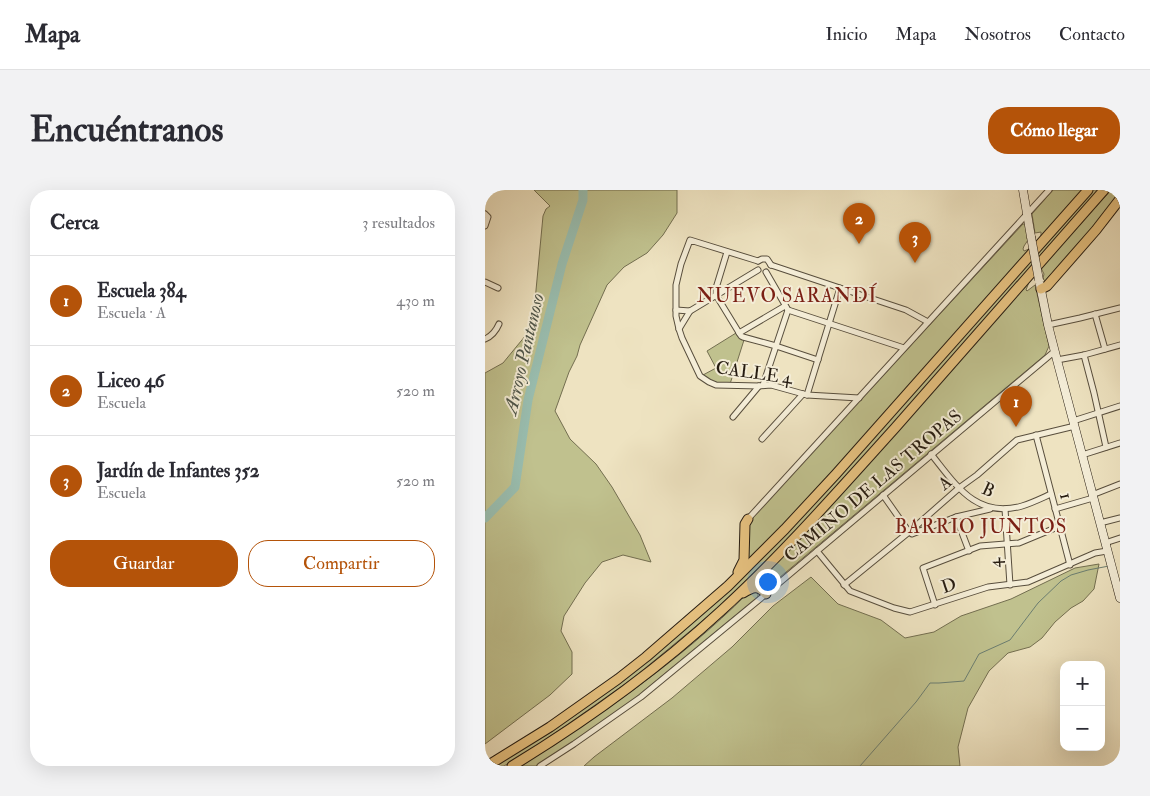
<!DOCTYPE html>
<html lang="es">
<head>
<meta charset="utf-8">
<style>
  :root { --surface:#fff; --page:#f2f2f3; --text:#2b2b33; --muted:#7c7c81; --line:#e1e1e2; --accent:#b45309 }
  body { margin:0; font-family:"IM FELL Double Pica",serif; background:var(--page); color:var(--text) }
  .controls { position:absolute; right:15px; bottom:15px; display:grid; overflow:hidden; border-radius:10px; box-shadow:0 5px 20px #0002 }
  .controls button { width:45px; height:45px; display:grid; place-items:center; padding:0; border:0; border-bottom:1px solid var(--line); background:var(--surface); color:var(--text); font:25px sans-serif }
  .you { position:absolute; left:282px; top:391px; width:18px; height:18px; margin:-12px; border:4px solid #fff; border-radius:50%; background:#1a73e8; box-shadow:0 0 0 8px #1a73e833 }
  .badge { display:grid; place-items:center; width:32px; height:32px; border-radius:50%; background:var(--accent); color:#fff; font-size:16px; font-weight:700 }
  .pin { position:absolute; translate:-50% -41px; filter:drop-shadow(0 1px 2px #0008) }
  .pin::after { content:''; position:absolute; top:26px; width:18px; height:15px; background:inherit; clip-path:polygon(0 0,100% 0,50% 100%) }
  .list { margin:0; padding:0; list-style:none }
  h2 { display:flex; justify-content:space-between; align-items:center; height:65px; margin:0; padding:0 20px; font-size:21px }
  h2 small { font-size:16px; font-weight:400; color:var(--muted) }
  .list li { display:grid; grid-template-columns:32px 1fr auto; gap:15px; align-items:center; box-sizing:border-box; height:90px; padding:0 20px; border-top:1px solid var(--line) }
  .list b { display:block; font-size:19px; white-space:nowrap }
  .list p { margin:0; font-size:16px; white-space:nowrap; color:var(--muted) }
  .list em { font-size:16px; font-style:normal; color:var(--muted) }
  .actions { display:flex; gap:10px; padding:15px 20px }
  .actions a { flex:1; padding:11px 0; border:1px solid var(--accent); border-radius:20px; text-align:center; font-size:18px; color:var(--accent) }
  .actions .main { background:var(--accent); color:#fff }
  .map { position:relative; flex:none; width:635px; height:576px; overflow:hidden; border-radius:20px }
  header { display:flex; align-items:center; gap:30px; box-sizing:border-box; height:70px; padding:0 25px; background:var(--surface); border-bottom:1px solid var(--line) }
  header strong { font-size:24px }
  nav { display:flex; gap:28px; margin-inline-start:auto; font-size:18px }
  .intro { display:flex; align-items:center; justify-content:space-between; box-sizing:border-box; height:120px; padding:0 30px }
  h1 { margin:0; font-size:35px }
  .button { padding:12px 22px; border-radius:20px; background:var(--accent); color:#fff; font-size:18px; font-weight:700 }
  main { display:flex; gap:30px; padding:0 30px }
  aside { flex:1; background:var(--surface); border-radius:20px; box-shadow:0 5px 20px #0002 }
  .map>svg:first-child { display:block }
  .green { fill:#c0c18e; stroke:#736e50 }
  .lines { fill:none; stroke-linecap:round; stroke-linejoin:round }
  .stream { stroke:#6b7d70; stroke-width:1 }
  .river { stroke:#99beb0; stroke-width:9 }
  .minor-casing { stroke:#584e3d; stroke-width:7 }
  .secondary-casing { stroke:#261c11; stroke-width:9 }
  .trunk-casing { stroke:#261c11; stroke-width:11 }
  .minor { stroke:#f4edd7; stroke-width:5 }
  .secondary { stroke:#f4edd7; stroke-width:8 }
  .trunk { stroke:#e7c280; stroke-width:9 }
  .secondary-bridge-casing { stroke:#261c11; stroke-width:9; stroke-linecap:butt }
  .secondary-bridge { stroke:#f4edd7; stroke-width:8 }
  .labels { text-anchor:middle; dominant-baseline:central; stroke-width:4; stroke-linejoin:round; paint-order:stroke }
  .street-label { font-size:18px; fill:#261c11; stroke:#f4edd7 }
  .neighbourhood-label { font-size:19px; letter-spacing:1px; fill:#7a1f14; stroke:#f4edd7 }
  .water-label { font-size:19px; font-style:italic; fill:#4e5549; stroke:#f4edd7 }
</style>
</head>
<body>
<header>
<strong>Mapa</strong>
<nav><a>Inicio</a><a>Mapa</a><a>Nosotros</a><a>Contacto</a></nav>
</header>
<div class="intro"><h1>Encuéntranos</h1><a class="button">Cómo llegar</a></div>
<main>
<aside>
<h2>Cerca<small>3 resultados</small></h2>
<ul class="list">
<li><span class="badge">1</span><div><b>Escuela 384</b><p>Escuela · A</p></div><em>430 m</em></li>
<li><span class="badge">2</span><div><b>Liceo 46</b><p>Escuela</p></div><em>520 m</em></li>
<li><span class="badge">3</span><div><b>Jardín de Infantes 352</b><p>Escuela</p></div><em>520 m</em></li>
</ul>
<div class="actions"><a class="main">Guardar</a><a>Compartir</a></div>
</aside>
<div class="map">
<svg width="635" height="576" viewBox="0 0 635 576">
  <rect width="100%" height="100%" fill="#eee3c1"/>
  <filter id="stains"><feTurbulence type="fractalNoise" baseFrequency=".004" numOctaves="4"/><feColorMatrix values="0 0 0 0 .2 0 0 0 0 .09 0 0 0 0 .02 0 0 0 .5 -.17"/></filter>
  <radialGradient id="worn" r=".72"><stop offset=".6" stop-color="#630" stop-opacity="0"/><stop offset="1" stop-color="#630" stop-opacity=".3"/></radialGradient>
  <!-- green -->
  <g class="green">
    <polygon points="49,0 192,0 192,23 178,45 162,63 139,77 122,95 95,155 92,166 84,182 70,221 85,249 111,274 127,297 155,345 166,372 138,365 117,372 100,393 79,426 76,441 87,462 87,484 65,505 0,554 0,183 18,173 41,145 48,132 58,26 61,19 65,16"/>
    <polygon points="568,0 598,0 556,47 556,42 550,43 547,24"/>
    <polygon points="606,0 616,0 338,313 278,376 233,418 147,489 59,551 19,576 8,576 56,546 235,408"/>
    <polygon points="626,0 635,0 635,4 629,12 613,33 560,91 559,90 558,88 559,84 556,78"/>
    <polygon points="538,34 541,34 543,50 539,56 538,59 539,61 544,59 543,61 375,252 260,376 264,334 269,325"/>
    <polygon points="544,92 541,100 542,101 550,95 564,156 560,165 282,398 266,395 281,384 334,329"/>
    <path d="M251 143 256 149 259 150 245 194C235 193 225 193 218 185L231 178 222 161Z"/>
    <polygon points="614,374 609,399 598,411 586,418 570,432 557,448 545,457 523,463 504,481 483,518 473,557 475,576 99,576 109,567 187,508 247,457 288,416 326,387 353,414 396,430 420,448 449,442 476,426 526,409 590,378"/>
    <path d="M266 402H272L273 404V407L149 509 93 549 51 576H36C115 525 195 471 262 404Z"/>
  </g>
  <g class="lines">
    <!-- stream -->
    <polyline class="stream" points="375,576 431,512 445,493 454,493 479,491 494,464 525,450 553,413 576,391 586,385 603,380 624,376"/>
    <!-- river -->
    <polyline class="river" points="0,328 30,297 43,210 77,74 98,10 98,0"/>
    <!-- minor casing -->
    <g class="minor-casing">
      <g id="minor">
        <polyline points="0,24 3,27 0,36"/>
        <polyline points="242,62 231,98 231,105 256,146 258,147 291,156 333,170"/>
        <polyline points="273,71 205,50 196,74 191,95 191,126 194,139 197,148 215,186 224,192 231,195 274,196 286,195 322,205 374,208"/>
        <polyline points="273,71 277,69 282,69 286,75"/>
        <polyline points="286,75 421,120 443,132"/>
        <polyline points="281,82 303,120 419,158"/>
        <polyline points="0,92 13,98"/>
        <polyline points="191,120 205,121 273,80"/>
        <polyline points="610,124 620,159"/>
        <polyline points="563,135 595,128 635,118"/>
        <polyline points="194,139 205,121"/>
        <polyline points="254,143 300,116"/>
        <path d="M0 149C7 146 11 141 14 134"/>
        <polyline points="599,165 609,203 621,257"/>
        <polyline points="572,170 599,165 635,155"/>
        <polyline points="278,195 303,120"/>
        <polyline points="322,205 355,98"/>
        <polyline points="248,227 274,196"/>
        <polyline points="588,231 635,216"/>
        <polyline points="551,245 585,375"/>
        <polyline points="277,249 318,204"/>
        <path d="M446 264C471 295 491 329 537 316 547 313 557 308 566 304"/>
        <polyline points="597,265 635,253"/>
        <polyline points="398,305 424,342 427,344 471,327 505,319"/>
        <polyline points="607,305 635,294"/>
        <polyline points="520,319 525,395"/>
        <polyline points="570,319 608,308"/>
        <polyline points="471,327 484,361"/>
        <polyline points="263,329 564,0"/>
        <polyline points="615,333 635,328"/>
        <polyline points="620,353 635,348"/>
        <polyline points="332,361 365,401 409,418 425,422 503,397 543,392 610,363 622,361"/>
        <polyline points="359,395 424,342 474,298 492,285 532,250 590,236"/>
        <polyline points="450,415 438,378 495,356 534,353 575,336"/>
        <polyline points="55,576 89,554 156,507 281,404 570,161"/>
      </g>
    </g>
    <!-- secondary casing -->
    <g class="secondary-casing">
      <g id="secondary">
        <polyline points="538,0 546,47"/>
        <polyline points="555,95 563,135 572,170 635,408"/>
      </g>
    </g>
    <!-- trunk casing -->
    <g class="trunk-casing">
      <g id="trunk">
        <polyline points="556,99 562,96 611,40 635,9"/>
        <polyline points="253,382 259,370 260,334 263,329"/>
        <path d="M258 403C268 397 273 395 281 404"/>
        <polyline points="2,576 65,537 133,489 161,467 243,396 300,339 351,284 603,0"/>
        <path d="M27 576C101 531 173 479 237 420 299 363 354 300 410 238 480 159 549 79 619 0"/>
      </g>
    </g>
    <!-- minor -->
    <use href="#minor" class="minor"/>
    <!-- secondary -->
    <use href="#secondary" class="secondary"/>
    <!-- trunk -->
    <use href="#trunk" class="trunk"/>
    <!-- secondary-bridge casing -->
    <g class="secondary-bridge-casing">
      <polyline id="secondary-bridge" points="546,47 554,90"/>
    </g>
    <!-- secondary-bridge -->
    <use href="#secondary-bridge" class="secondary-bridge"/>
  </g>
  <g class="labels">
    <!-- street labels -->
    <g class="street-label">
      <text transform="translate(269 183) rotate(8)">CALLE 4</text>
      <text transform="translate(460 293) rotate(-40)">A</text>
      <text transform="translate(388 296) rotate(-40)">CAMINO DE LAS TROPAS</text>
      <text transform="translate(503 300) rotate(24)">B</text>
      <text transform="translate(581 306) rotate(75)">1</text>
      <text transform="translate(510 373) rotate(-94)">4</text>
      <text transform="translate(464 396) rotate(-19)">D</text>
    </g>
    <!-- neighbourhood labels -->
    <g class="neighbourhood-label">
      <text x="302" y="106">NUEVO SARANDÍ</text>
      <text x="496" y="337">BARRIO JUNTOS</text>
    </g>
    <!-- water labels -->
    <g class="water-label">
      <text transform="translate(39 164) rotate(-77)">Arroyo Pantanoso</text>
    </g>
  </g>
  <rect width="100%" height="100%" filter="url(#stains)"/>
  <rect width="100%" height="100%" fill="url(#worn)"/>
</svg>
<div class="controls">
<button>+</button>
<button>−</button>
</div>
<div class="you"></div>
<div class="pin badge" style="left:531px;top:237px">1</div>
<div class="pin badge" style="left:374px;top:54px">2</div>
<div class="pin badge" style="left:430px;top:73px">3</div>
</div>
</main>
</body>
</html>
